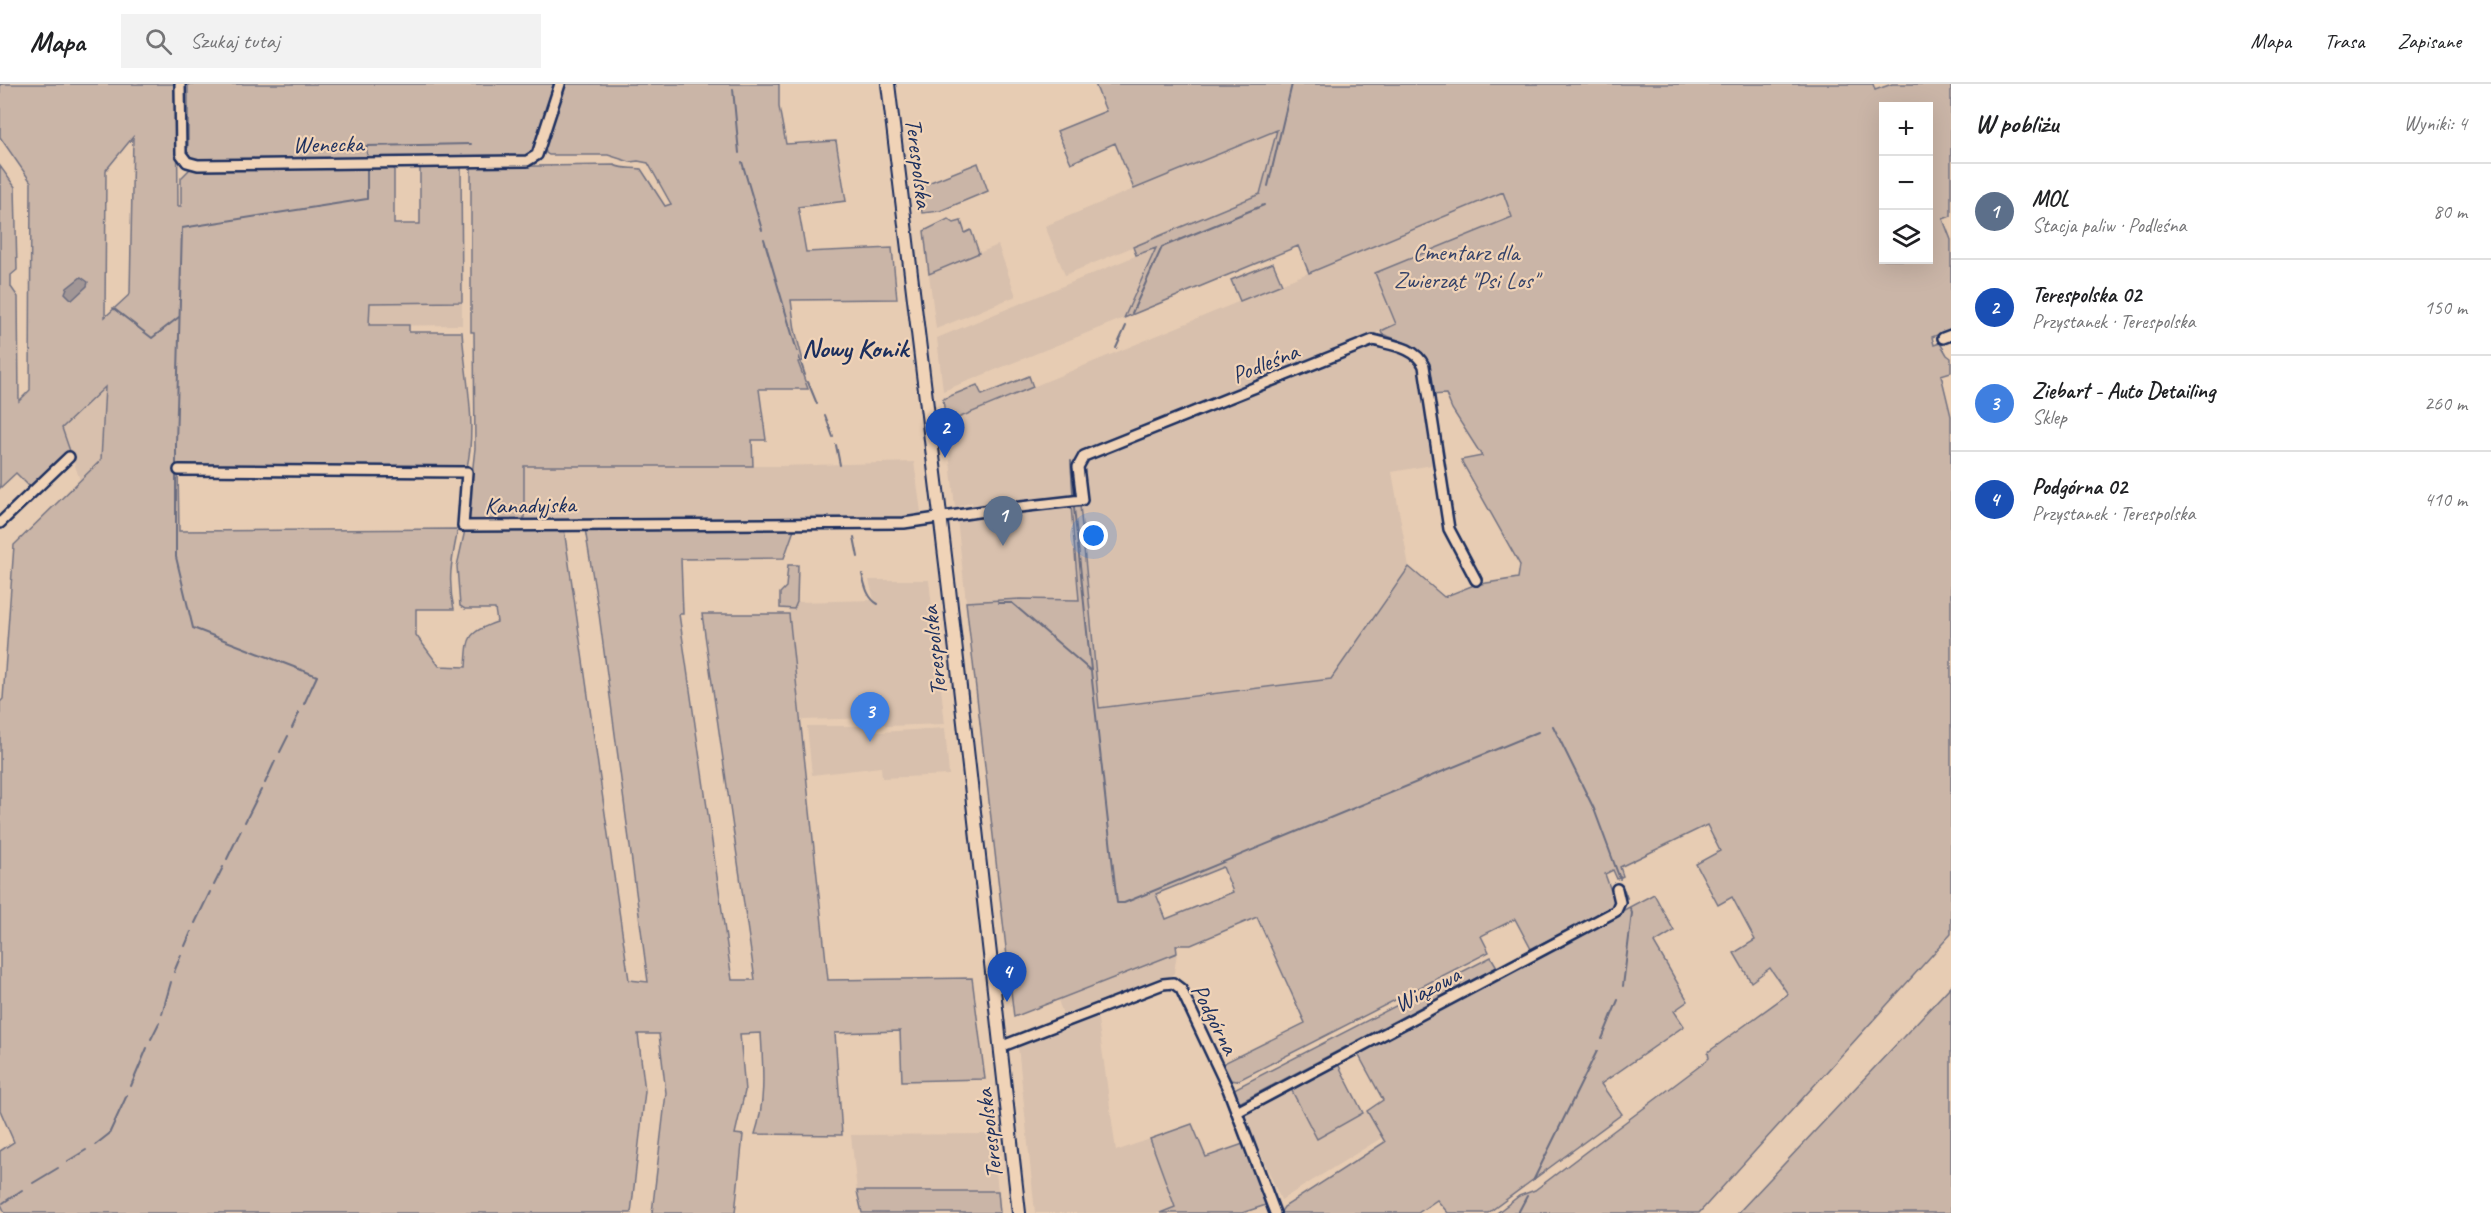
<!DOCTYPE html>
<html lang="pl">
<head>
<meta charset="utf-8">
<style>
  :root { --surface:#fff; --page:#f2f2f2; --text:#202124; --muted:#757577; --line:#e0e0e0; --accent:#c8321e }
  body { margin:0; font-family:Caveat,sans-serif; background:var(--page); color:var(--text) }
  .controls { position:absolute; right:18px; top:18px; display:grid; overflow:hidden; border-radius:0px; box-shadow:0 6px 24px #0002 }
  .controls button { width:54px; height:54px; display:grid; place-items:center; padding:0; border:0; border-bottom:2px solid var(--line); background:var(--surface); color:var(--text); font:30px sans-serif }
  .you { position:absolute; left:1094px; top:452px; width:21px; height:21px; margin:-15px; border:4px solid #fff; border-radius:50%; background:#1a73e8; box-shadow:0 0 0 9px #1a73e833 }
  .badge { display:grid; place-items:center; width:39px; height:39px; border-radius:50%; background:var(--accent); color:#fff; font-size:20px; font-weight:700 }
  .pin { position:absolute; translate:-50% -50px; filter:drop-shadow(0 2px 3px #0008) }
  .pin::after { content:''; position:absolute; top:32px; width:21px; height:18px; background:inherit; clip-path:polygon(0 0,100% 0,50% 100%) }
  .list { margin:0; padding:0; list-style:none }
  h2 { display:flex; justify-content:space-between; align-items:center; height:78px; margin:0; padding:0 24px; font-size:26px }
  h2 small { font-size:20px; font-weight:400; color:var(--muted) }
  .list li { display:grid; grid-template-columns:39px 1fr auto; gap:18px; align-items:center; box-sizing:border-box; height:96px; padding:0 24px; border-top:2px solid var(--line) }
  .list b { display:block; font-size:22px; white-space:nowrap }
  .list p { margin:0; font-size:20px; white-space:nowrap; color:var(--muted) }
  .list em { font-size:20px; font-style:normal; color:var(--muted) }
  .icon { flex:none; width:33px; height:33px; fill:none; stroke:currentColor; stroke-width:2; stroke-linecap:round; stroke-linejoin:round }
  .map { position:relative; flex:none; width:1951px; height:1129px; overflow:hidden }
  header { display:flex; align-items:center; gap:36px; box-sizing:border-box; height:84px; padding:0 30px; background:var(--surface); border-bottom:2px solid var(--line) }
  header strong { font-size:28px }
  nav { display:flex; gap:33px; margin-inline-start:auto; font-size:21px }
  .search { width:420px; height:54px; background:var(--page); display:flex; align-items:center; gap:15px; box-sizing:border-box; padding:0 21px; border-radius:0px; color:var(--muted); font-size:22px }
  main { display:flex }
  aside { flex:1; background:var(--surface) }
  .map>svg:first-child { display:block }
  .built { fill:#d8c0ad }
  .green { fill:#cab5a7; stroke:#727282; stroke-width:1.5; fill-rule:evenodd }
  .water { fill:#a19696; stroke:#6b6d80; stroke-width:1.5 }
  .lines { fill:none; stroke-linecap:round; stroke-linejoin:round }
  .stream { stroke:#6b6d80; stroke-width:2 }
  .minor-casing { stroke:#1b2f5e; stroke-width:14 }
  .major-casing { stroke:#1b2f5e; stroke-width:16 }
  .minor { stroke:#f0d3b7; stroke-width:9 }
  .major { stroke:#f0d3b7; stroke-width:12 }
  .labels { text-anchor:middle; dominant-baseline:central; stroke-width:4.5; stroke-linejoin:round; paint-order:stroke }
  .street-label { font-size:24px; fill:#1b2f5e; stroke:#f0d3b7 }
  .park-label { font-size:24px; fill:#354369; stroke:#f0d3b7 }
  .quarter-label { font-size:27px; font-weight:bold; fill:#1b2f5e; stroke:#f0d3b7 }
</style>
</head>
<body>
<header>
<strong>Mapa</strong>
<div class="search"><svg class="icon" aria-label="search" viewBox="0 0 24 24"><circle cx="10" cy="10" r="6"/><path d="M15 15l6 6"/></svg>Szukaj tutaj</div>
<nav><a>Mapa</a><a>Trasa</a><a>Zapisane</a></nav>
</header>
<main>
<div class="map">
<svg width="1951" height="1129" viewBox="0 0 1951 1129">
  <rect width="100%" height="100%" fill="#e7ccb3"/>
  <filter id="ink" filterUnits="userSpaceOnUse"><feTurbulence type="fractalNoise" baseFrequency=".0167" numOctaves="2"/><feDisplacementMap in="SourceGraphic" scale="12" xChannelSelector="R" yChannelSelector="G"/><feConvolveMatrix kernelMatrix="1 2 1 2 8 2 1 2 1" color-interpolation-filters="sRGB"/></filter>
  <g filter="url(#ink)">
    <!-- built -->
    <g class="built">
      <polygon points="1277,45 1260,110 1065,191 1045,142"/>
      <polygon points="1503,108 1512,133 1396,241 1077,369 1075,376 1076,411 972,421 972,418 955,424 946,339"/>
      <polygon points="998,161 1016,212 936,245 929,190"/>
      <polygon points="1157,163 1124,234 943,307 937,254"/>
      <polygon points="462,218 462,241 369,242 369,219"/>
      <polygon points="1373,261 1413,274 1417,280 1432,381 1392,388 1409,483 1331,595 1098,624 1080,421 1086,420 1083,389 1088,377"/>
      <polygon points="105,302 101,376 80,396 62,344"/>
      <polygon points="914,378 922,435 524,438 524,382 780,382"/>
      <polygon points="1071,422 1079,516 1020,515 966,518 957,435"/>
      <polygon points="869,496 929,496 945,640 887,642 876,634 801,636 789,525 794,524 797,518 874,516"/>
      <polygon points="807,642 871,642 880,648 945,644 949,691 882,694 881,683 812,691"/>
      <polygon points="1177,869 1174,889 1167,896 1065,936 1058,916"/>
      <polygon points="1095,932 1098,935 1116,1067 1150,1055 1175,1123 1160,1129 1035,1129 1018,962"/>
      <polygon points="1290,1003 1317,1055 1367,1027 1383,1053 1281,1116 1243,1029"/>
      <polygon points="992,1050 998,1107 857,1107 851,1051"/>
    </g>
    <!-- green -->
    <g class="green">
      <path d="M0 0H177L178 122H181V94L191 84 394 83V140H420V82L461 83 462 218 370 219 369 241H409V248H462C465 292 477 339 467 383H178L179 447 458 445C452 475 447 495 454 525H416V551L439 582 466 583C468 553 466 549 497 538L495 525H465L460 522 457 482 465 446 564 445 629 896 648 898 599 530 585 445 795 443 784 474 681 475 683 530H679L732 896H755L702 530H789L828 896 972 894 985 995 902 997 900 947 835 949 842 1051 755 1050C766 1017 763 984 761 949L740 950 745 1007 735 1050 743 1051 735 1129H652L666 1009 659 950H638L645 1007 631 1129H5L0 1118V1067L14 1058 0 1026V618L3 615 14 461 101 376 105 303 62 344 70 367 32 405 16 389 0 404V82L15 103 17 186 11 191V203L18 213 19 317 30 306 31 98 0 53ZM133 53 130 210 105 233 106 86Z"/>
      <polygon points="188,0 556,0 532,73 195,79 188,76 181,64 188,63"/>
      <path d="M562 0H779V23L786 60 836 57 846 117 798 123 806 168 892 164 897 215 791 216 795 246 803 277 798 278 808 305H759L766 356H752L753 382H524V438L467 437 475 364 474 248H471V83L614 81C624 86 632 83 641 85L665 122 671 120 648 79 638 77 630 78 608 71H549L546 69 544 60Z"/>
      <path d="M1095 0H1873L1875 6 1892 0H1951V132L1943 135 1951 156V246L1932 253 1934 261 1940 259 1947 271 1951 274V288L1941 291 1951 332V850L1699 1129H1497L1519 1112 1535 1106 1705 978 1709 974 1708 968 1788 910 1770 884 1751 898 1734 869 1755 856 1732 813 1718 821 1696 780 1720 767 1707 741 1620 783 1623 792 1617 795 1613 786 1605 790 1616 821 1531 865 1515 835 1481 852 1489 868 1237 997 1229 996 1222 980 1305 939 1257 833 1191 861H1176L1177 869 1014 933 966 518 1020 515 1079 516 1071 422 1080 421 1099 624 1331 595 1409 483 1444 513 1474 501 1518 494 1520 481 1461 376 1482 372 1452 325 1446 310 1430 311C1425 265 1426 266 1382 250L1381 247 1396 240 1375 189 1512 133 1503 108 1309 189 1298 162 1124 234 1156 164 1136 171 1133 163 1260 110 1277 46 1134 105 1115 59 1071 79 1057 47 1106 27ZM1884 22H1928V176H1884ZM1223 783 1233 808 1166 835 1156 810Z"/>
      <polygon points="978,79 988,107 940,127 922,129 918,103"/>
      <polygon points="948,135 954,139 961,137 965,149 971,146 979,169 929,190 924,147"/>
      <polygon points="1273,179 1282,200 1240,217 1231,196"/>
      <polygon points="1029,292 1033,303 946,339 943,315 977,301 982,311"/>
      <polygon points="788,481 798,481 797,518 794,525 780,524 780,509 786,503"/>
      <polygon points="1654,810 1674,847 1654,859 1688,917 1674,927 1684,942 1601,1000 1622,1030 1488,1129 1448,1129 1437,1116 1418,1129 1280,1129 1284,1123 1385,1058 1367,1027 1383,1016 1357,968"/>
      <polygon points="1491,873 1497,883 1239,1019 1234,1005"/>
      <polygon points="1951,902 1951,1129 1738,1129"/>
      <polygon points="1337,978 1363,1029 1317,1055 1290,1003"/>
      <polygon points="1192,1040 1206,1073 1246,1059 1273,1129 1270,1129 1266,1121 1242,1129 1160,1129 1175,1123 1150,1055"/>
      <polygon points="857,1107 998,1107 1000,1129 862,1129"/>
    </g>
    <!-- water -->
    <polygon class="water" points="81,193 88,198 87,202 72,216 65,209 67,204"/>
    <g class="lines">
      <!-- stream -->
      <g class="stream">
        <polyline points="733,5 739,69"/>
        <polyline points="367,70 366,62 471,60"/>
        <polyline points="742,78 762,146"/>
        <polyline points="1268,102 1292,0"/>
        <polyline points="764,155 797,267"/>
        <polyline points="113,224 152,254 179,233"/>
        <polyline points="1132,229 1162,163 1264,121"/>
        <polyline points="1116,264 1126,242"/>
        <polyline points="799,273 805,291"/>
        <polyline points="808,298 817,320"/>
        <polyline points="825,331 833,353"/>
        <polyline points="836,361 840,381"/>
        <polyline points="1071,377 1073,409"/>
        <polyline points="1074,424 1091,586"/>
        <polyline points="854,453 858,473"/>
        <path d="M862 490C865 501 867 514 878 520"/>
        <polyline points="998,519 1012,519 1091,587 1117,819 1124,819 1538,648"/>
        <polyline points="304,620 317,592 193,544 176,473 176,361 182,144 367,115 367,83"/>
        <polyline points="1553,642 1594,725 1620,795"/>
        <polyline points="292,644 299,629"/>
        <polyline points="280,668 288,652"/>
        <polyline points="265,699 275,677"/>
        <polyline points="245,738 261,706"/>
        <polyline points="227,775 241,746"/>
        <polyline points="214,801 223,783"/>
        <polyline points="1624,806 1627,814"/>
        <polyline points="195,839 210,808"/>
        <polyline points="185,862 191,848"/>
        <polyline points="174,888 181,871"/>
        <polyline points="1623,902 1632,829 1630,824"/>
        <polyline points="162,930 171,898"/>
        <polyline points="151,955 159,939"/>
        <polyline points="1602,955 1618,916"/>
        <polyline points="131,1002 147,964"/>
        <polyline points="95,1061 109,1050 127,1011"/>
        <polyline points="68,1077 86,1066"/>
        <polyline points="1534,1095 1597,967"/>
        <polyline points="33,1099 58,1084"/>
        <polyline points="3,1119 22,1106"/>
        <polyline points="1518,1129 1527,1112"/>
      </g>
      <!-- minor casing -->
      <g class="minor-casing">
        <g id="minor">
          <polyline points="180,0 181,70 187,78 198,81 527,77 537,71 560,0"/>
          <polyline points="1943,254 1951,251"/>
          <path d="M179 386 467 388 463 442 904 439 984 427 1082 416 1078 383 1084 372 1373 256C1391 261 1416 263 1424 282L1449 445 1476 496"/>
          <polyline points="0,439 69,373"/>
          <polyline points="1000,963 1163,900 1173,899 1181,905 1228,1005 1275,1129"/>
          <polyline points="1237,1028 1616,827 1620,818 1617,805"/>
        </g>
      </g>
      <!-- major casing -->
      <g class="major-casing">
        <polyline id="major" points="888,0 949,505 1019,1129"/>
      </g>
      <!-- minor -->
      <use href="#minor" class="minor"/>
      <!-- major -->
      <use href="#major" class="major"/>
    </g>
  </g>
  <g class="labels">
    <!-- street labels -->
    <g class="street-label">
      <text transform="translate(328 60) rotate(-1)">Wenecka</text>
      <text transform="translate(919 79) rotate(83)">Terespolska</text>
      <text transform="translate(1265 279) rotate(-22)">Podleśna</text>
      <text transform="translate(530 421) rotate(-1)">Kanadyjska</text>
      <text transform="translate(934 567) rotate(-96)">Terespolska</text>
      <text transform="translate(1427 905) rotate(-28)">Wiązowa</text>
      <text transform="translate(1215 935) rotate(63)">Podgórna</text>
      <text transform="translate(989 1050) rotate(-97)">Terespolska</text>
    </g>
    <!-- park labels -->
    <g class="park-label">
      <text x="1466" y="168">Cmentarz dla<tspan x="1466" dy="28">Zwierząt "Psi Los"</tspan></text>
    </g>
    <!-- quarter labels -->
    <g class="quarter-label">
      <text x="855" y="264">Nowy Konik</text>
    </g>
  </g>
</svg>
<div class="controls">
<button>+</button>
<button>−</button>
<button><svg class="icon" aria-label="layers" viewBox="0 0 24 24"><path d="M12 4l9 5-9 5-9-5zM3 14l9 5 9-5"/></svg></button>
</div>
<div class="you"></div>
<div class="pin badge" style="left:1003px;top:462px;background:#5c6f8a">1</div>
<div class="pin badge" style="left:945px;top:374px;background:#1a4fb4">2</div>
<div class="pin badge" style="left:870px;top:658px;background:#3f7fe0">3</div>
<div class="pin badge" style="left:1007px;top:918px;background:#1a4fb4">4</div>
</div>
<aside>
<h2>W pobliżu<small>Wyniki: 4</small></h2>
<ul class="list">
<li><span class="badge" style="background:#5c6f8a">1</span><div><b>MOL</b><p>Stacja paliw · Podleśna</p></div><em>80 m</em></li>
<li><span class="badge" style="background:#1a4fb4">2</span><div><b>Terespolska 02</b><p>Przystanek · Terespolska</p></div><em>150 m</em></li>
<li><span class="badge" style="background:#3f7fe0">3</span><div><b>Ziebart - Auto Detailing</b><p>Sklep</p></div><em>260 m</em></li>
<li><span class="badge" style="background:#1a4fb4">4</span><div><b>Podgórna 02</b><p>Przystanek · Terespolska</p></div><em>410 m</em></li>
</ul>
</aside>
</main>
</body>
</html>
